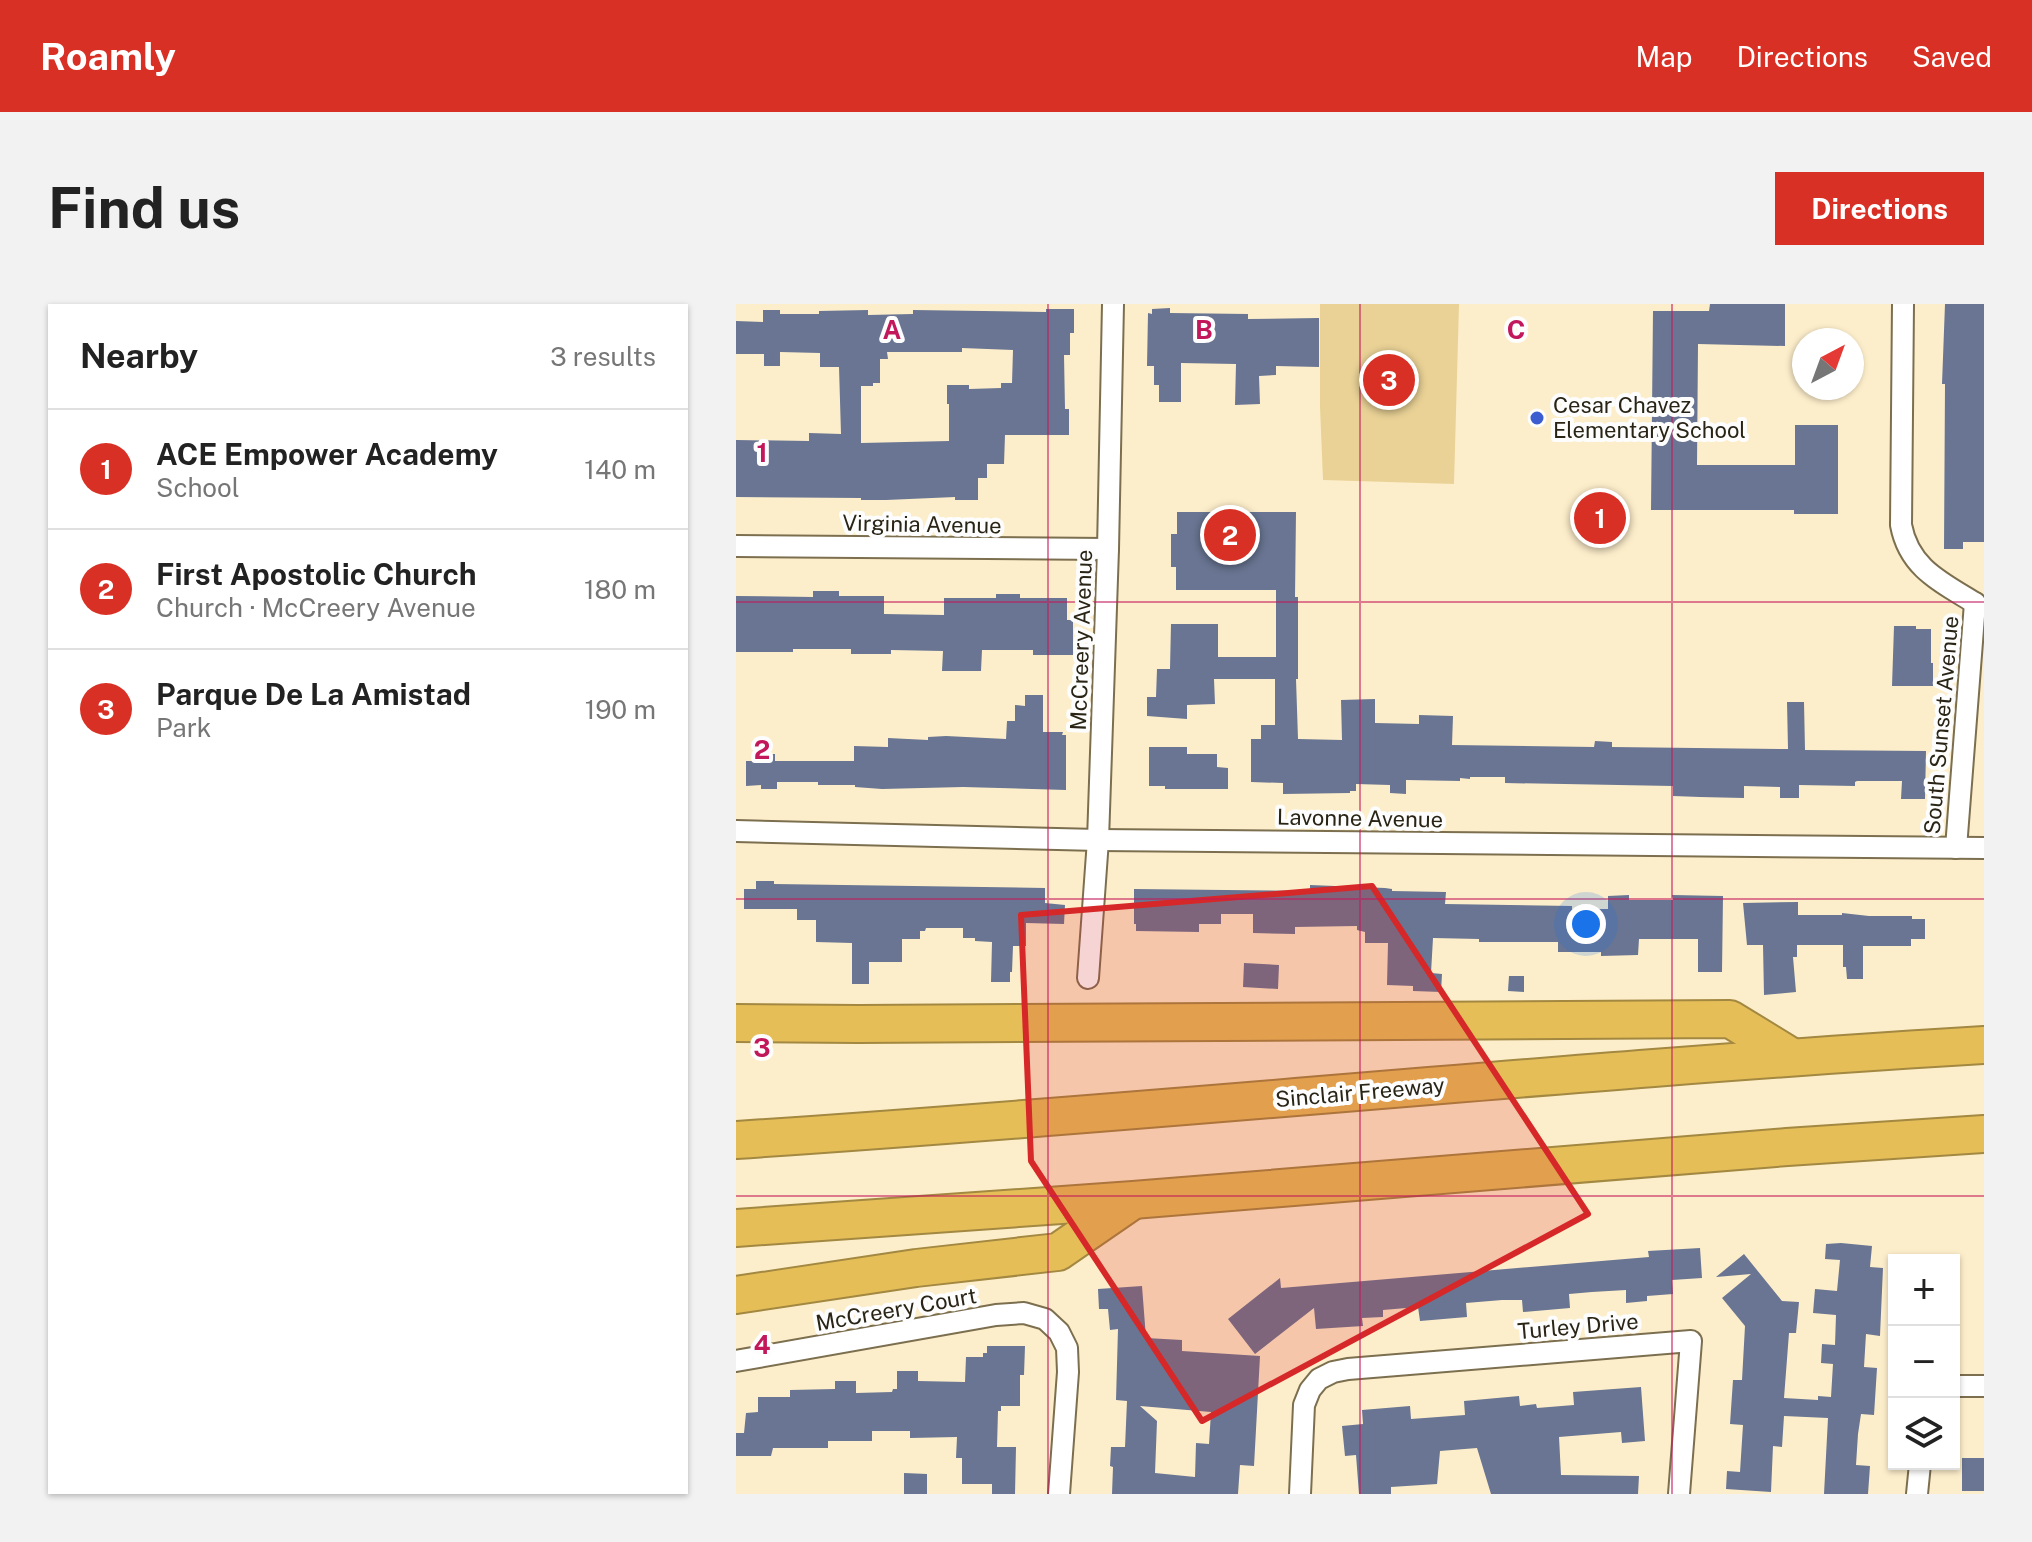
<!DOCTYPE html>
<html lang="en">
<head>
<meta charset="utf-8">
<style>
  :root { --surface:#fff; --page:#f2f2f2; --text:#222; --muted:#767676; --line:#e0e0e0; --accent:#d93025 }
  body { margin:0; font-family:"Public Sans",sans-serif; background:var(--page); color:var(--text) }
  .controls { position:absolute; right:24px; bottom:24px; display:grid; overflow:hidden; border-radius:0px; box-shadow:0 2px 6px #0004 }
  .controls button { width:72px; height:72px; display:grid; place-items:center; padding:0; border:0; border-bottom:2px solid var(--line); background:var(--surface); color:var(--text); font:40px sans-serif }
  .compass { position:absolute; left:1056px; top:24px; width:72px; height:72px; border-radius:50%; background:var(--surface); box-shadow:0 2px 6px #0004; rotate:41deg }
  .you { position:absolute; left:850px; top:620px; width:28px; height:28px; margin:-20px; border:6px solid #fff; border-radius:50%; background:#1a73e8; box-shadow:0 0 0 12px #1a73e833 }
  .badge { display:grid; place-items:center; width:52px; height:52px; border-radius:50%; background:var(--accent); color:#fff; font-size:26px; font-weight:700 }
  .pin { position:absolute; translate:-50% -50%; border:4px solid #fff; box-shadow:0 2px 8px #0006 }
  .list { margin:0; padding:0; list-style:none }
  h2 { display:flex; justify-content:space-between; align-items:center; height:104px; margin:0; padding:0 32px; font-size:34px }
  h2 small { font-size:26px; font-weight:400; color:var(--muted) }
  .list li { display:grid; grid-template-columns:52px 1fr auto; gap:24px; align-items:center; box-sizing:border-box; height:120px; padding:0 32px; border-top:2px solid var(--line) }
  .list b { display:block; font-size:30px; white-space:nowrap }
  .list p { margin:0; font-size:26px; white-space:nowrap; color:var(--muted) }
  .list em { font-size:26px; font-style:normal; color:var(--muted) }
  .icon { flex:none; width:44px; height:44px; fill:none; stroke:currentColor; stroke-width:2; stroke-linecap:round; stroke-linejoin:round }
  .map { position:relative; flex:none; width:1248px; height:1190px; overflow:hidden; border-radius:0px }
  header { display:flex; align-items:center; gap:48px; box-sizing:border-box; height:112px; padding:0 40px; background:var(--accent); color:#fff }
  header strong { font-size:38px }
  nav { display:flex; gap:44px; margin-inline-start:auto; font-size:28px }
  .intro { display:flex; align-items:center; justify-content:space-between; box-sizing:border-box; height:192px; padding:0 48px }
  h1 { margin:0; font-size:56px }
  .button { padding:20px 36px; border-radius:0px; background:var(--accent); color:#fff; font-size:28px; font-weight:700 }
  main { display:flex; gap:48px; padding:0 48px }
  aside { flex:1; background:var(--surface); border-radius:0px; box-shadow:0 2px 6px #0004 }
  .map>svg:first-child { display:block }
  .green { fill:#ead296 }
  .building { fill:#697592; fill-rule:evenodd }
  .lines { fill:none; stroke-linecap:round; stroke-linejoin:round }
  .minor-casing { stroke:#7c6f4f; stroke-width:24 }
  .motorway-casing { stroke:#a38841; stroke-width:40 }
  .minor { stroke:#fff; stroke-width:20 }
  .motorway { stroke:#e5be58; stroke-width:36 }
  .marked { fill:#d62828; fill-opacity:0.2; stroke:#d62828; stroke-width:6; stroke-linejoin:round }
  .grid { fill:none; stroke:#c2185b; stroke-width:2; stroke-opacity:0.55 }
  .poi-dot { fill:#3c5dcf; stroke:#fcfdfc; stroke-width:3 }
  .labels { text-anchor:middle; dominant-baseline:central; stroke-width:8; stroke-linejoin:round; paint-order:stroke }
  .poi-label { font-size:22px; fill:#292416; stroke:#fcfdfc; text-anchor:start }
  .street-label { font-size:22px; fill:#292416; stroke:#fcfdfc }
  .grid-label { font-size:26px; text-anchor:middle; font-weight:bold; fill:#c2185b; stroke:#fcfdfc; stroke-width:8; stroke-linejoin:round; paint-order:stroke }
</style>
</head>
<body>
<header>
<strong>Roamly</strong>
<nav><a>Map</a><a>Directions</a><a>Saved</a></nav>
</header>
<div class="intro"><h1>Find us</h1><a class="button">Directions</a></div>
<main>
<aside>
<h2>Nearby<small>3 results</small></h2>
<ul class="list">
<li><span class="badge">1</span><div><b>ACE Empower Academy</b><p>School</p></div><em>140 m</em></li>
<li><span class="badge">2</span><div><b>First Apostolic Church</b><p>Church · McCreery Avenue</p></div><em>180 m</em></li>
<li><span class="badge">3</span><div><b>Parque De La Amistad</b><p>Park</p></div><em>190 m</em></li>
</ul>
</aside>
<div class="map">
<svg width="1248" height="1190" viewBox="0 0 1248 1190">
  <rect width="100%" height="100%" fill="#fdeecb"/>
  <!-- green -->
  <polygon class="green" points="584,0 723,0 718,180 587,176 584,103"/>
  <!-- building -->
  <g class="building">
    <polygon points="974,0 1049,0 1049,42 962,40 961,161 1059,161 1059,121 1102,121 1102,210 1058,210 1058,206 915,206 917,7 973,7"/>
    <polygon points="1209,0 1248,0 1248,238 1227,238 1227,245 1208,245 1209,80 1206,80"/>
    <polygon points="434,4 434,9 512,10 512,15 583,14 583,63 540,62 540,71 523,72 524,100 499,101 500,60 445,59 445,98 423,98 423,81 418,81 418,62 411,62 412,9 416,10 416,5"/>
    <path d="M310 5H338V29H334V51H328L329 105H333V131H269L268 160H251V174H242V196H219V193L150 196H125V194L0 193V136L73 137V129L105 130 103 63H84V49L44 48V62H28V50H0V17L27 18V6H44V10H83V7L132 6V11L177 10V6L310 8ZM226 44 277 46 276 79H265V84L233 85V81H211V100H213V137L125 139V82H137V79H144V55H152L151 48H226Z"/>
    <polygon points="441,208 560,208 559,293 562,293 562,375 560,375 562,435 606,436 605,396 639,395 639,419 683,420 683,411 717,412 716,441 858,443 859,437 876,438 876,443 1052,445 1051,398 1068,398 1069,446 1190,447 1189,495 1165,495 1166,477 1121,477 1119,478 1119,482 1063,481 1063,494 1044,494 1044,483 1008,482 1008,494 964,493 937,492 937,482 769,479 769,473 734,473 734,475 724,474 724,477 670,476 670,490 654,489 654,481 620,480 620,487 614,487 614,489 547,490 547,479 515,478 515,435 525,435 525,421 539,421 539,375 478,375 479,400 451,401 451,415 411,412 411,393 420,393 421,365 434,365 435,320 482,320 482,353 540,353 540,286 440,286 440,263 435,263 435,230 441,230"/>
    <polygon points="77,287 103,287 103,292 148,292 148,310 208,311 208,294 260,294 260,290 284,290 284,294 331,294 331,316 337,316 337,351 297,351 297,346 246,346 245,367 206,367 207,347 155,346 155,350 115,350 115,345 57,345 57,348 0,348 0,292 77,293"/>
    <polygon points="1158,322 1180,322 1180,325 1195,325 1195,359 1197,359 1197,382 1156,382"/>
    <polygon points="289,391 307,391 307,428 327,428 326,431 330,431 330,486 227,483 146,485 119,483 119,481 82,481 82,478 41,478 41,485 25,485 25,481 10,482 10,457 20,457 20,450 39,450 39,457 118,457 118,442 152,443 152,434 192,436 192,433 210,432 270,435 271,417 279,417 279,401 289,402"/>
    <polygon points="413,443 451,443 451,450 481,450 481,463 492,464 492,485 429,485 429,482 413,482"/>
    <polygon points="20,577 38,577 38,580 309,584 309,599 329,601 328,620 290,619 290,642 277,642 276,668 274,668 274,678 255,678 256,638 239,637 239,634 227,634 227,624 190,624 189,627 184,627 184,635 166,635 166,658 133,658 133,680 116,680 116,639 80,638 80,616 61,616 61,605 8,605 8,585 20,585"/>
    <polygon points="574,581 649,584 656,585 656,587 710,588 709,600 836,602 836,605 872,605 872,592 893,591 893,596 937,596 936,591 987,592 986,668 962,668 962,635 903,635 902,651 865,652 865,648 822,648 822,638 743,638 743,635 697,634 695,669 706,670 705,688 677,687 677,682 651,681 652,639 629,639 629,628 621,626 621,622 559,623 559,630 517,629 517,610 485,610 485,620 463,620 463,628 400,627 400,620 398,620 398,585 574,587"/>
    <polygon points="1062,598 1062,611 1106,611 1106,609 1133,612 1176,612 1176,615 1189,615 1189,635 1175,635 1175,642 1127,642 1127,675 1111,675 1110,663 1107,663 1107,641 1061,641 1061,653 1057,653 1060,688 1028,691 1027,641 1011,641 1007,599"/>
    <polygon points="508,659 543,661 542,685 507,683"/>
    <polygon points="773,672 788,672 788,688 772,687"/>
    <polygon points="1105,939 1136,942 1134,963 1147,964 1144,1032 1130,1030 1128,1063 1141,1064 1138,1111 1125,1110 1122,1130 1120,1161 1134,1162 1132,1190 1088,1190 1092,1114 1048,1112 1046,1143 1037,1142 1035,1188 990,1185 991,1167 1004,1168 1007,1121 994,1120 997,1076 1006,1076 1009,1022 986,994 1015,970 980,973 1008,950 1046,997 1063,998 1060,1029 1053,1029 1048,1094 1082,1096 1082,1092 1095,1093 1097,1060 1085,1059 1086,1040 1099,1041 1100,1011 1077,1009 1079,985 1101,987 1104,956 1089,955 1090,940"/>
    <polygon points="964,944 966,974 936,976 937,990 911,992 911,997 890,999 890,986 856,988 833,990 834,1004 787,1008 786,996 766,996 730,999 731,1013 684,1017 682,1003 647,1006 647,1013 626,1014 627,1022 580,1025 578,1004 519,1050 492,1015 544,974 545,984 913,953 912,947"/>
    <path d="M406 982 410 1034 446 1036V1047L524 1052 518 1162 504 1161 502 1190H376L377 1163 374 1162 375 1143H389L391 1097 380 1096 382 1025 374 1026 372 1005H363L362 985ZM404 1102 475 1108 473 1140 460 1139 459 1173 419 1169 421 1117Z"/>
    <polygon points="251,1042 289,1042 288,1071 284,1071 284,1102 265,1102 265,1107 262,1107 261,1143 280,1143 279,1190 256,1190 256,1180 226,1180 226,1154 220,1154 221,1133 174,1134 174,1127 136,1127 136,1137 92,1137 92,1144 37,1144 35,1152 0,1152 0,1129 8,1129 10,1109 22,1108 22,1093 54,1093 54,1086 99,1085 99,1077 120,1077 120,1089 156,1088 157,1085 161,1085 161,1067 182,1067 182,1077 229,1078 230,1053 247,1053 247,1049 251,1049"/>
    <polygon points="905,1083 909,1137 886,1139 885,1128 823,1133 825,1171 903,1172 902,1190 755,1190 741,1144 704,1147 701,1180 655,1183 655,1190 623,1190 620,1151 609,1152 606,1122 627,1120 626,1106 674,1102 675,1115 729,1111 728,1097 783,1092 784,1102 800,1100 801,1104 838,1101 837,1088"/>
    <rect x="1226" y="1154" width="22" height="33"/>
    <polygon points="168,1169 191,1170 191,1190 168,1190"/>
  </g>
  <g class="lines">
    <!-- minor casing -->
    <g class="minor-casing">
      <g id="minor">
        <path d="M1167 0 1165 221C1173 264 1205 278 1239 299"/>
        <polyline points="0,242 372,245"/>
        <polyline points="0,527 362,536 1248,544"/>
        <polyline points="1220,544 1239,299"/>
        <polyline points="352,674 362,536 372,245 377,0"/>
        <polyline points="0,1057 260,1011 288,1009 309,1015 323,1028 331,1044 332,1068 323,1190"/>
        <polyline points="1218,1082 1248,1082"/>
        <polyline points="564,1190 568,1101 574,1086 583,1075 597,1068 612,1065 955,1037 943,1190"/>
        <polyline points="1181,1190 1184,1160"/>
      </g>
    </g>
    <!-- motorway casing -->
    <g class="motorway-casing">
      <g id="motorway">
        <polyline points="0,719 122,720 994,715 1056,753"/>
        <path d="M0 836C416 809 832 766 1248 741"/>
        <polyline points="0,924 397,896 1051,843 1248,830"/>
        <polyline points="0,991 180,964 322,948 396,897"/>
      </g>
    </g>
    <!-- minor -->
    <use href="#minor" class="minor"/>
    <!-- motorway -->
    <use href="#motorway" class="motorway"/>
  </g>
  <!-- marked area -->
  <path class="marked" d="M636 582 852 910 466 1117 295 857 285 611Z"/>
  <!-- grid -->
  <path class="grid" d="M312 0V1190M624 0V1190M936 0V1190M0 298H1248M0 595H1248M0 892H1248"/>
  <!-- markers -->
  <circle class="poi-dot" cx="801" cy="114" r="8"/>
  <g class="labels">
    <!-- poi labels -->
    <g class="poi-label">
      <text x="817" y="101">Cesar Chavez<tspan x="817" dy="25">Elementary School</tspan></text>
    </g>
    <!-- street labels -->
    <g class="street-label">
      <text transform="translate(186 220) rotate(1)">Virginia Avenue</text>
      <text transform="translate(345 336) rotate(-88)">McCreery Avenue</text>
      <text transform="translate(1205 421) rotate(-85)">South Sunset Avenue</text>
      <text transform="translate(624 514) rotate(1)">Lavonne Avenue</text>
      <text transform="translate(624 788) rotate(-5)">Sinclair Freeway</text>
      <text transform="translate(160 1005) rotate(-10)">McCreery Court</text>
      <text transform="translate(842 1022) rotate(-5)">Turley Drive</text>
    </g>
  </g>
  <g class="grid-label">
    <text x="156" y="35">A</text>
    <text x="468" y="35">B</text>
    <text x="780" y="35">C</text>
    <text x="26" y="158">1</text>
    <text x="26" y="455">2</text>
    <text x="26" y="753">3</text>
    <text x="26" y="1050">4</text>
  </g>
</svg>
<div class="controls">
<button>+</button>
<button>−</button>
<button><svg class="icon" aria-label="layers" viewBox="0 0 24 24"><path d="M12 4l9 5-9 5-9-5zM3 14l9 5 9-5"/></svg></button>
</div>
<svg class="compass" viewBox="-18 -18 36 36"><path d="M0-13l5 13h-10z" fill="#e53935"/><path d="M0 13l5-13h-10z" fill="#767676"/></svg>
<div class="you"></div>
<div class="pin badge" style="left:864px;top:214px">1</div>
<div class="pin badge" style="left:494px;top:231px">2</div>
<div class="pin badge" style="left:653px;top:76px">3</div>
</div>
</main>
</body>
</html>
